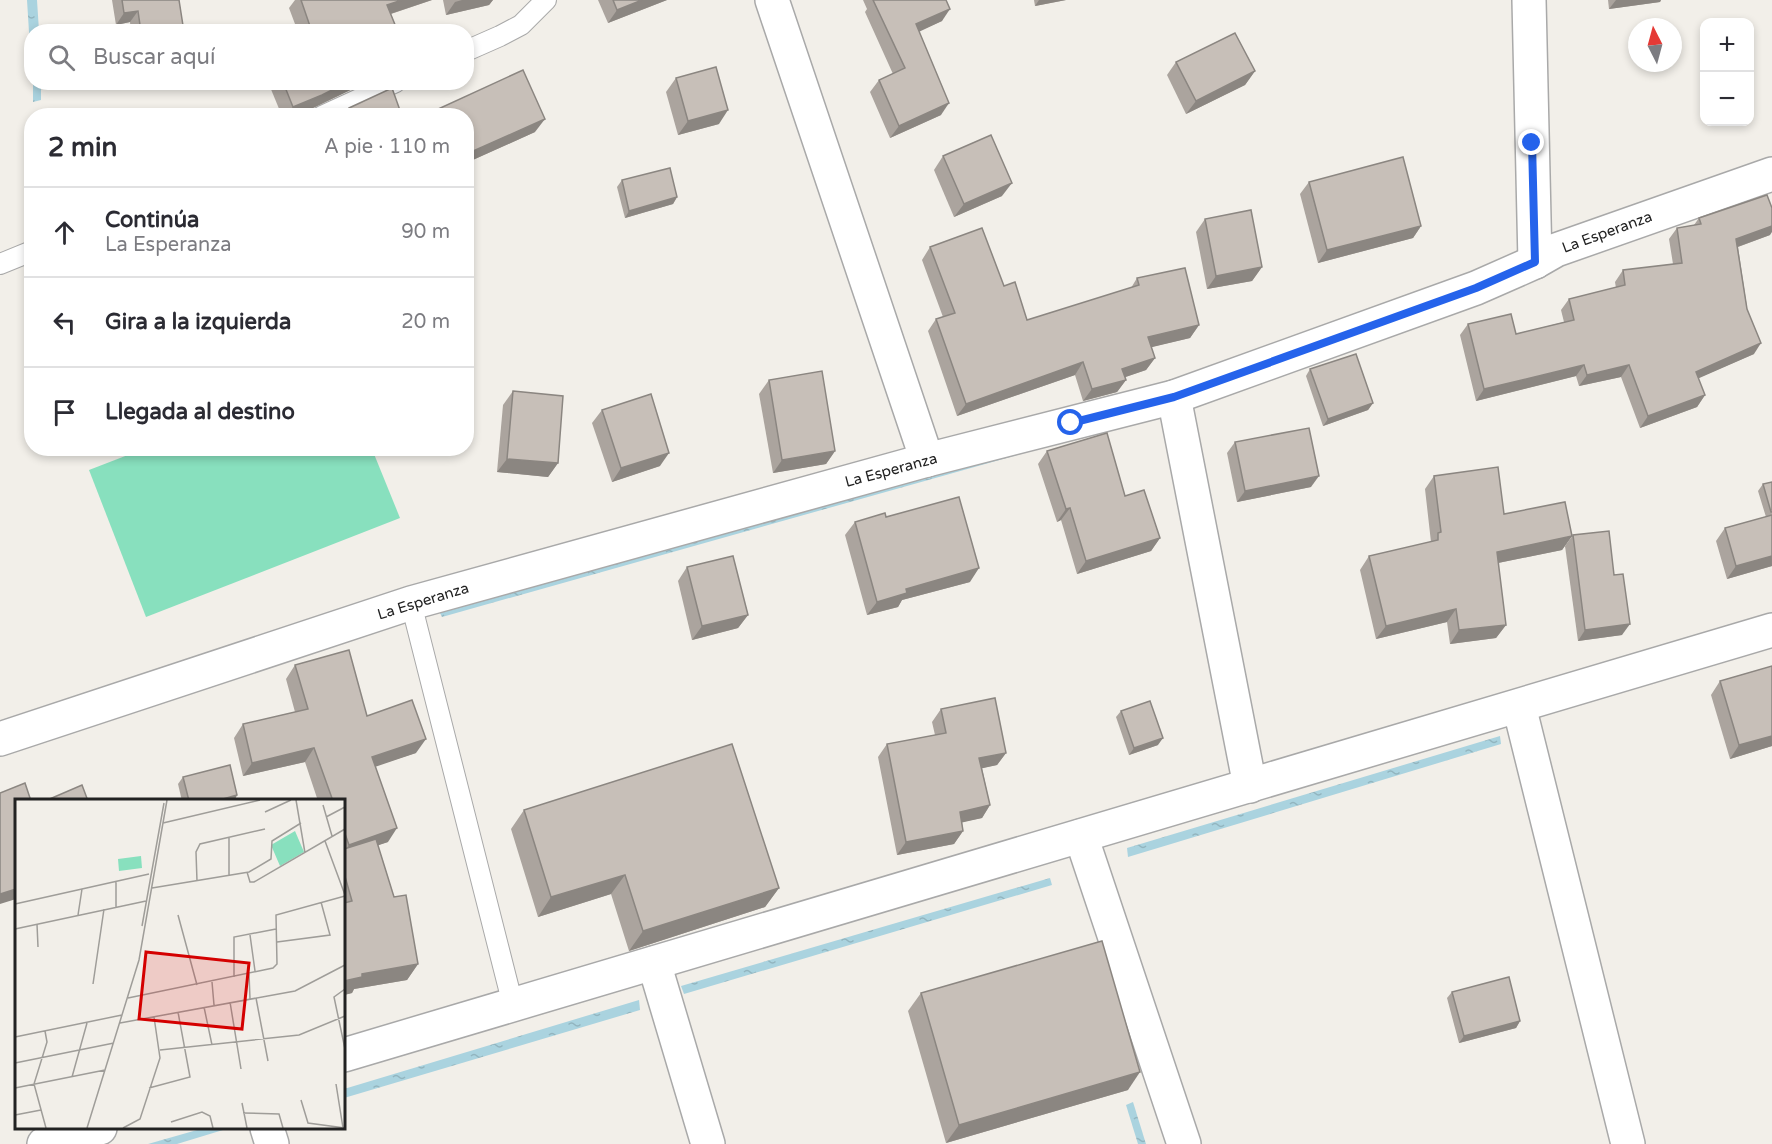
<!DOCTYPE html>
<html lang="es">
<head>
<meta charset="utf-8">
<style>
  :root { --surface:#fff; --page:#f7f7f7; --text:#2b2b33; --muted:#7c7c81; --line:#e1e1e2 }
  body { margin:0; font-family:"Varela Round",sans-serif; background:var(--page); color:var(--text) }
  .controls { position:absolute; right:18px; top:18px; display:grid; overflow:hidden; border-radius:12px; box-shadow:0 3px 9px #0003 }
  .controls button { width:54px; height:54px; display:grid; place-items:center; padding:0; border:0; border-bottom:2px solid var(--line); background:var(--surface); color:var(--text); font:30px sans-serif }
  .compass { position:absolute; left:1628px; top:18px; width:54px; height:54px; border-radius:50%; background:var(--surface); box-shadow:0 3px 9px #0003; rotate:354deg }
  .stop { position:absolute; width:18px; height:18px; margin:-14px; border:4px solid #2563eb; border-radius:50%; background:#fff }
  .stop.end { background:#2563eb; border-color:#fff; box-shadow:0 2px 6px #0008 }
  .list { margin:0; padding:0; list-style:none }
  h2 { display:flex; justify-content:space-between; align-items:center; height:78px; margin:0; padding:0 24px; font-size:26px }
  h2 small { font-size:20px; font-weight:400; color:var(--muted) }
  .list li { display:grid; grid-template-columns:39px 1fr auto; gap:18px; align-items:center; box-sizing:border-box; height:90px; padding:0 24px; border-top:2px solid var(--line) }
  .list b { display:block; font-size:22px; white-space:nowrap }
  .list p { margin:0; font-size:20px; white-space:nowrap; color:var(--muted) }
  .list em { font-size:20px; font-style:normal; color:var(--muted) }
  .icon { flex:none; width:33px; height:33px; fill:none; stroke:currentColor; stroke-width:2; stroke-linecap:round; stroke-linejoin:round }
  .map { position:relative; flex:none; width:1772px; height:1144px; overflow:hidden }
  .search { position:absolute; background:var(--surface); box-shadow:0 3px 9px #0003; left:24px; top:24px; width:450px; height:66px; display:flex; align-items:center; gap:15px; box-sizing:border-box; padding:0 21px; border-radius:24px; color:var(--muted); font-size:22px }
  .panel { position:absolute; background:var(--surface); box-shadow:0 3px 9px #0003; left:24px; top:108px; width:450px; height:348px; border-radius:24px }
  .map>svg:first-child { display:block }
  .pitch { fill:#88e0be }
  .water { fill:url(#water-ripples) }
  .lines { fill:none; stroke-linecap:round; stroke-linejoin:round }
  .service-casing { stroke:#a9a9a9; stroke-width:22 }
  .minor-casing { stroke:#a9a9a9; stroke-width:36 }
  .service { stroke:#fff; stroke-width:20 }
  .minor { stroke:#fff; stroke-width:33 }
  .wall { fill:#aba49e }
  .shaded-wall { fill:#8b8681 }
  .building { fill:#c7bfb8; stroke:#8b8681; stroke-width:1.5 }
  .route { stroke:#2563eb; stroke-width:8 }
  .labels { text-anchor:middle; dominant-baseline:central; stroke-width:4.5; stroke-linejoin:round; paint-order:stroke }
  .street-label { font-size:15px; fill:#222; stroke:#fff }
  .inset-road { fill:none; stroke:#9f9d99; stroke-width:1.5 }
  .view { fill:#d40000; fill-opacity:0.15; stroke:#d40000; stroke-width:3 }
  .inset-edge { fill:none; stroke:#222; stroke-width:3 }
</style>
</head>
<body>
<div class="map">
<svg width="1772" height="1144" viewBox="0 0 1772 1144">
  <defs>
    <pattern id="water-ripples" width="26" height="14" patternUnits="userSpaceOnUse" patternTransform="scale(1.5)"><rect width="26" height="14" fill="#aad3df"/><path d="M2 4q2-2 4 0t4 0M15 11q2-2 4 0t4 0" fill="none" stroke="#92b5bf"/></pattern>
  </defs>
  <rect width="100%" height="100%" fill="#f2efe9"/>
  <!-- pitch -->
  <polygon class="pitch" points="146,448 372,449 400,518 146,617 89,470"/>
  <!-- water -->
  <g class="water">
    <polygon points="27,0 37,0 39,31 32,32 31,64"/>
    <polygon points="33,83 41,83 41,100 33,102"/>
    <polygon points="1140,417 1141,420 442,617 440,613"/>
    <polygon points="1500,736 1501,744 1128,857 1127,848"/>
    <polygon points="1050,878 1052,885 684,994 681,986"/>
    <polygon points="639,1000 640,1010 344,1098 344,1089"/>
    <polygon points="1133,1102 1146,1144 1138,1144 1126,1105"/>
    <polygon points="204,1128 223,1128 223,1130 177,1144 148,1144"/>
  </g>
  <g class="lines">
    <!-- service casing -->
    <g class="service-casing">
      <g id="service">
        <polyline points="466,51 500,36 521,25 546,0"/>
        <polyline points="322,116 396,82"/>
        <polyline points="0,264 32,251"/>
        <polyline points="411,603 513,1005"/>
      </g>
    </g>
    <!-- minor casing -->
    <g class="minor-casing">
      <g id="minor">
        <polyline points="772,0 927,460"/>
        <polyline points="1529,0 1535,262"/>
        <polyline points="1174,397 1250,786"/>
        <polyline points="1519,706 1628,1144"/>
        <polyline points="0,739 411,603 927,460 1174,397 1476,288 1535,262 1556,250 1772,174"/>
        <polyline points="1081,836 1184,1144"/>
        <polyline points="654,963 708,1144"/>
        <polyline points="344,1055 1772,630"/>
        <polyline points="267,1128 272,1144"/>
        <polyline points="44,1144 100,1128"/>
      </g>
    </g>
    <!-- service -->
    <use href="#service" class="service"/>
    <!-- minor -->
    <use href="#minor" class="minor"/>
  </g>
  <!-- wall -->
  <g class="wall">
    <polygon points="112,0 179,0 184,32 131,32 130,22 116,25"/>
    <polygon points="295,0 432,0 391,14 398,32 298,32 289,8"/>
    <polygon points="443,0 493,0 489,5 446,15"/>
    <polygon points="598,0 667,0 608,23"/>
    <polygon points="863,0 946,0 942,21 919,31 941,115 890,138 870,92 879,80 893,74 865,12 867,9"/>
    <polygon points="1034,0 1066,0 1035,6"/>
    <polygon points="1608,0 1661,0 1660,2 1609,9"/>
    <polygon points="1176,62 1255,71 1245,85 1186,114 1167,75"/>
    <polygon points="676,78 719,124 678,135 666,92"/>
    <polygon points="268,82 367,82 313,108 295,116 282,116"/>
    <polygon points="349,108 402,116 344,116"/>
    <polygon points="466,116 535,132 466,163"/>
    <polygon points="943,156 1002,196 954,217 934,170"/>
    <polygon points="622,180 677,197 673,204 625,218 617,187"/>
    <polygon points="1309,182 1421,226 1413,238 1318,263 1300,194"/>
    <polygon points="1699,218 1770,235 1738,247 1754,354 1698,378 1705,395 1697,407 1640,428 1621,377 1579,386 1576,376 1476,401 1460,335 1468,324 1516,334 1564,322 1561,310 1569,299 1616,288 1615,282 1623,270 1673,264 1669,239 1677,228 1694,225"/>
    <polygon points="1205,219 1262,267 1252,281 1207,289 1196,232"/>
    <polygon points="930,247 1004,286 1027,320 1131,288 1137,278 1199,325 1190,338 1151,347 1155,358 1146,370 1125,377 1126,380 1117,392 1083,401 1075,375 957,416 928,331 936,319 943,317 922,260"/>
    <polygon points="1310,369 1373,403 1368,410 1323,426 1306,376"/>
    <polygon points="769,380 835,451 826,464 773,473 759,394"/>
    <polygon points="513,391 558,463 548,477 497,472 503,405"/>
    <polygon points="602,410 660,466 612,482 592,423"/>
    <polygon points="1235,442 1311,487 1237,502 1227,453"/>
    <polygon points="1047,451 1125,496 1160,538 1151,551 1077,574 1061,520 1057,522 1038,464"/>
    <polygon points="1434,476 1504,514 1572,536 1562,550 1498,563 1506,625 1496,638 1450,644 1447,622 1376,639 1360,570 1369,556 1431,542 1425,489"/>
    <polygon points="1772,482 1772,566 1727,579 1716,541 1725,528 1766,517 1758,491 1763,484"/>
    <polygon points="886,517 970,582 902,600 898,607 867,615 845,535 855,522"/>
    <polygon points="1573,535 1614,575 1622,635 1578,641 1565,546"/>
    <polygon points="687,567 748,615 738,628 692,640 678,581"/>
    <polygon points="295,665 367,716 416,753 375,766 388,842 378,845 394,897 418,964 407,980 354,989 352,993 344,995 344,801 318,801 305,762 243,776 234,738 243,724 295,712 286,679"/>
    <polygon points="1772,666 1772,746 1730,759 1711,695 1720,681"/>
    <polygon points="941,709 1006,753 997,765 982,768 990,805 982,818 962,822 963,831 954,844 897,855 878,757 887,744 935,735 932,722"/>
    <polygon points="1121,711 1158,745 1129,755 1116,717"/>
    <polygon points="183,777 237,795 234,801 182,801 178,784"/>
    <polygon points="524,810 779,888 765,907 629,951 611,894 538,917 511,829"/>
    <polygon points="1452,992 1520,1021 1516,1028 1459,1043 1447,998"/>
    <polygon points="921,993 1128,1090 946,1143 908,1011"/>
  </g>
  <!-- shaded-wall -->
  <g class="shaded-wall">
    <polygon points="402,0 432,0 378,18 387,5"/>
    <polygon points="462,0 493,0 489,5 446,15 455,2"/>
    <polygon points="642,0 667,0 608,23 617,10"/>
    <polygon points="1039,0 1066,0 1035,6"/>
    <polygon points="1616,0 1661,0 1660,2 1609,9"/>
    <polygon points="950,9 942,21 908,37 916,24"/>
    <polygon points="138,11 130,22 116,25 124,13"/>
    <polygon points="1255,71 1245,85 1186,114 1196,101"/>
    <polygon points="348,82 367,82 313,108 295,116 287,116 293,107"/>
    <polygon points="949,103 941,115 890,138 899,126"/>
    <polygon points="728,110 719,124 678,135 688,121"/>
    <polygon points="545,119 535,132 466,163 466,158 471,152"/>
    <polygon points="1012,183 1002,196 954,217 964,204"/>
    <polygon points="677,197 673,204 625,218 629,211"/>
    <polygon points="1421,226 1413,238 1318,263 1327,250"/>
    <polygon points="1772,226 1772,232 1770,235 1729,250 1736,239"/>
    <polygon points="1262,267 1252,281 1207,289 1216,276"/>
    <polygon points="1199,325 1190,338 1140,350 1148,337"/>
    <polygon points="1761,343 1754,354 1688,383 1696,372"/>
    <polygon points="1155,358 1146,370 1114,381 1122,369"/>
    <polygon points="1083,362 1075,375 957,416 966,404"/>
    <polygon points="1584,365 1576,376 1476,401 1484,389"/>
    <polygon points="1629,365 1621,377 1579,386 1587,375"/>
    <polygon points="1126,380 1117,392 1083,401 1092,389"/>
    <polygon points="1705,395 1697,407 1640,428 1648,416"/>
    <polygon points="1373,403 1368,410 1323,426 1328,419"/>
    <polygon points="835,451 826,464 773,473 782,460"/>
    <polygon points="669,453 660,466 612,482 621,468"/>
    <polygon points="507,459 558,463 548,477 497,472"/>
    <polygon points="1319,476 1311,487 1237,502 1245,491"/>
    <polygon points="1070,508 1061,520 1057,522 1066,509"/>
    <polygon points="1572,536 1562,550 1488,565 1497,552"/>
    <polygon points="1160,538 1151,551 1077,574 1086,561"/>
    <polygon points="1772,556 1772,566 1727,579 1736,566"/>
    <polygon points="979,568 970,582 902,600 898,607 867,615 877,602 906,589"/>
    <polygon points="1456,609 1447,622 1376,639 1386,626"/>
    <polygon points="748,615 738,628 692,640 702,626"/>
    <polygon points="1630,624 1622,635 1578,641 1585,630"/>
    <polygon points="1506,625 1496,638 1450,644 1459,630"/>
    <polygon points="1772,736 1772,746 1730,759 1739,745"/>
    <polygon points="1163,738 1158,745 1129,755 1134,748"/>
    <polygon points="426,739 416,753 363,771 372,757"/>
    <polygon points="314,748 305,762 243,776 252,763"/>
    <polygon points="1006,753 997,765 970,771 979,758"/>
    <polygon points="237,795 234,801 216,801"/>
    <polygon points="990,805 982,818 951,825 960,812"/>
    <polygon points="397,828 388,842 344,857 344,853 349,845"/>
    <polygon points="963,831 954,844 897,855 906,842"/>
    <polygon points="625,875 611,894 538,917 551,897"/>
    <polygon points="779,888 765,907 629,951 643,931"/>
    <polygon points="16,889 16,899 0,904 0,894"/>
    <polygon points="418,964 407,980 354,989 352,993 344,995 344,981 362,974"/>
    <polygon points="1520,1021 1516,1028 1459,1043 1464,1036"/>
    <polygon points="1140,1072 1128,1090 946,1143 959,1125"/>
  </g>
  <!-- building -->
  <g class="building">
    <polygon points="122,0 179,0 184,32 141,32 138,11 124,13"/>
    <polygon points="301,0 402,0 387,5 398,32 312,32"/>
    <polygon points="613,0 642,0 617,10"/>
    <polygon points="873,0 946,0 950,9 916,24 949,103 899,126 879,80 905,68"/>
    <polygon points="1235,33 1255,71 1196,101 1176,62"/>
    <polygon points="716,67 728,110 688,121 676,78"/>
    <polygon points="523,70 545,119 471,152 466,142 466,116 423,116"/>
    <polygon points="283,82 348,82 322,95 293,107"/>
    <polygon points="392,88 402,116 352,116 349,108"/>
    <polygon points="991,135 1012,183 964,204 943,156"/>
    <polygon points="1403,157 1421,226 1327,250 1309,182"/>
    <polygon points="670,168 677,197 629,211 622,180"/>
    <polygon points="1767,195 1772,208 1772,226 1736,239 1747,309 1761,343 1696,372 1705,395 1648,416 1629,365 1587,375 1584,365 1484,389 1468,324 1511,314 1516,334 1574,320 1569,299 1625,285 1623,270 1682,263 1677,228 1701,224 1699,218"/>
    <polygon points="1251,210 1262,267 1216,276 1205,219"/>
    <polygon points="982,228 1004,286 1015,282 1027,320 1139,285 1137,278 1185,268 1199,325 1148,337 1155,358 1122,369 1126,380 1092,389 1083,362 966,404 936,319 955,313 930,247"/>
    <polygon points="1356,354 1373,403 1328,419 1310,369"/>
    <polygon points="822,371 835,451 782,460 769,380"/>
    <polygon points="513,391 563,396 558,463 507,459"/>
    <polygon points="651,394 669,453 621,468 602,410"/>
    <polygon points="1309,428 1319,476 1245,491 1235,442"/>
    <polygon points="1107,433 1125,496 1144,490 1160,538 1086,561 1070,508 1066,509 1047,451"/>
    <polygon points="1498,467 1504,514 1565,502 1572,536 1497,552 1506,625 1459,630 1456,609 1386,626 1369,556 1438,540 1438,533 1441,532 1434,476"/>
    <polygon points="1772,482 1772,512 1771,512 1763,484"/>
    <polygon points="959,497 979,568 906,589 907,593 877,602 855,522 885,513 886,517"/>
    <polygon points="1772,515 1772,556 1736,566 1725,528"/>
    <polygon points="1609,531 1614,575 1623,574 1630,624 1585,630 1573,535"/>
    <polygon points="733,556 748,615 702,626 687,567"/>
    <polygon points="349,650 367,716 412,700 426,739 372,757 397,828 349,845 344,831 344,801 333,801 314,748 252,763 243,724 308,709 295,665"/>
    <polygon points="1772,666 1772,736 1739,745 1720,681"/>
    <polygon points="995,698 1006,753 979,758 990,805 960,812 963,831 906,842 887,744 946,733 941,709"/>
    <polygon points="1150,701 1163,738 1134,748 1121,711"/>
    <polygon points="732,744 779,888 643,931 625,875 551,897 524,810"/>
    <polygon points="230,765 237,795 216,801 189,801 183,777"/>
    <polygon points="25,783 31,801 16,801 16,889 0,894 0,793"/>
    <polygon points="82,785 88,801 45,801"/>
    <polygon points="376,839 394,897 406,895 418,964 362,974 362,977 344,981 344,903 352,901 344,873 344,849"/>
    <polygon points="1102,941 1140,1072 959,1125 921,993"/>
    <polygon points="1509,977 1520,1021 1464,1036 1452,992"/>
  </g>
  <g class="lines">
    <!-- route -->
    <polyline class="route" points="1071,423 1174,397 1476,288 1535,262 1532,143"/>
  </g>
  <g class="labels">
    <!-- street labels -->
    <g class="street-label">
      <text transform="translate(1607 232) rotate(-20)">La Esperanza</text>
      <text transform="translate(891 470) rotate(-15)">La Esperanza</text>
      <text transform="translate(423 601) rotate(-17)">La Esperanza</text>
    </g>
  </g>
  <!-- overview -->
  <g transform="translate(15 799)">
    <rect width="330" height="330" fill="#f2efe9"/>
    <path d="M280 32 289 53 265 67 256 46ZM126 57 127 69 104 72 103 60Z" fill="#88e0be"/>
    <path class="inset-road" d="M281 1 290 54M308 6 317 37M250 13 276 1M311 18 330 8M148 24 245 1M214 39V76M310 42 330 96M232 73 235 83H239L330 30M182 82 181 53 185 45 250 30M137 89 234 73 256 60 257 42 286 24M0 105 134 75M101 108V83M63 116 67 90M163 116 182 186M22 125 23 148M127 127 149 4M0 130 131 102M235 136 240 172M262 143 315 136 306 103M234 174 235 200M219 178V138L261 130M197 183 199 206M78 185 89 110M330 190 319 198 330 250M113 199 258 169 262 165 261 116 330 97M241 199 253 262M215 203 226 270M189 208 197 246M105 224 280 192 330 166M30 232 32 243 19 285 31 329M0 238 107 216M145 251 284 236 330 217M0 264 99 244M57 278 72 224M321 285 328 329M0 289 90 271M134 289 175 278 163 213M286 301 293 324 330 329M227 304 232 329M228 314 264 315 268 329M0 316 26 311M156 323 187 313 195 317 198 329M72 329 124 161 152 1M108 329 125 320 145 259 139 218"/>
    <path class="view" d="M131 153 234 164 227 230 124 220Z"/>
    <rect width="330" height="330" class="inset-edge"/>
  </g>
</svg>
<div class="controls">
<button>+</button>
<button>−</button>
</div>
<svg class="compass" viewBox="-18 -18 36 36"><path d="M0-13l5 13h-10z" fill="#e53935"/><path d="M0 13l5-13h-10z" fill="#7c7c81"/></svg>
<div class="stop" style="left:1071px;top:423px"></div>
<div class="stop end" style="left:1532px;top:143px"></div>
<div class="search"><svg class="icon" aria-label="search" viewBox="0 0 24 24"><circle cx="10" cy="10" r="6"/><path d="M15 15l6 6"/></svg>Buscar aquí</div>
<section class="panel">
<h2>2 min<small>A pie · 110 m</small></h2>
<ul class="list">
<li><svg class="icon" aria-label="ahead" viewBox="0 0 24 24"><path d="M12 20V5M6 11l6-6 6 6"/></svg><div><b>Continúa</b><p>La Esperanza</p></div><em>90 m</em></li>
<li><svg class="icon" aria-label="left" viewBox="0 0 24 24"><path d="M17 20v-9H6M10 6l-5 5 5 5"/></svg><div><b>Gira a la izquierda</b></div><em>20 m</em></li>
<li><svg class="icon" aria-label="arrive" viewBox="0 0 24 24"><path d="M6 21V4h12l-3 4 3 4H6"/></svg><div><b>Llegada al destino</b></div></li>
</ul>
</section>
</div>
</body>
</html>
